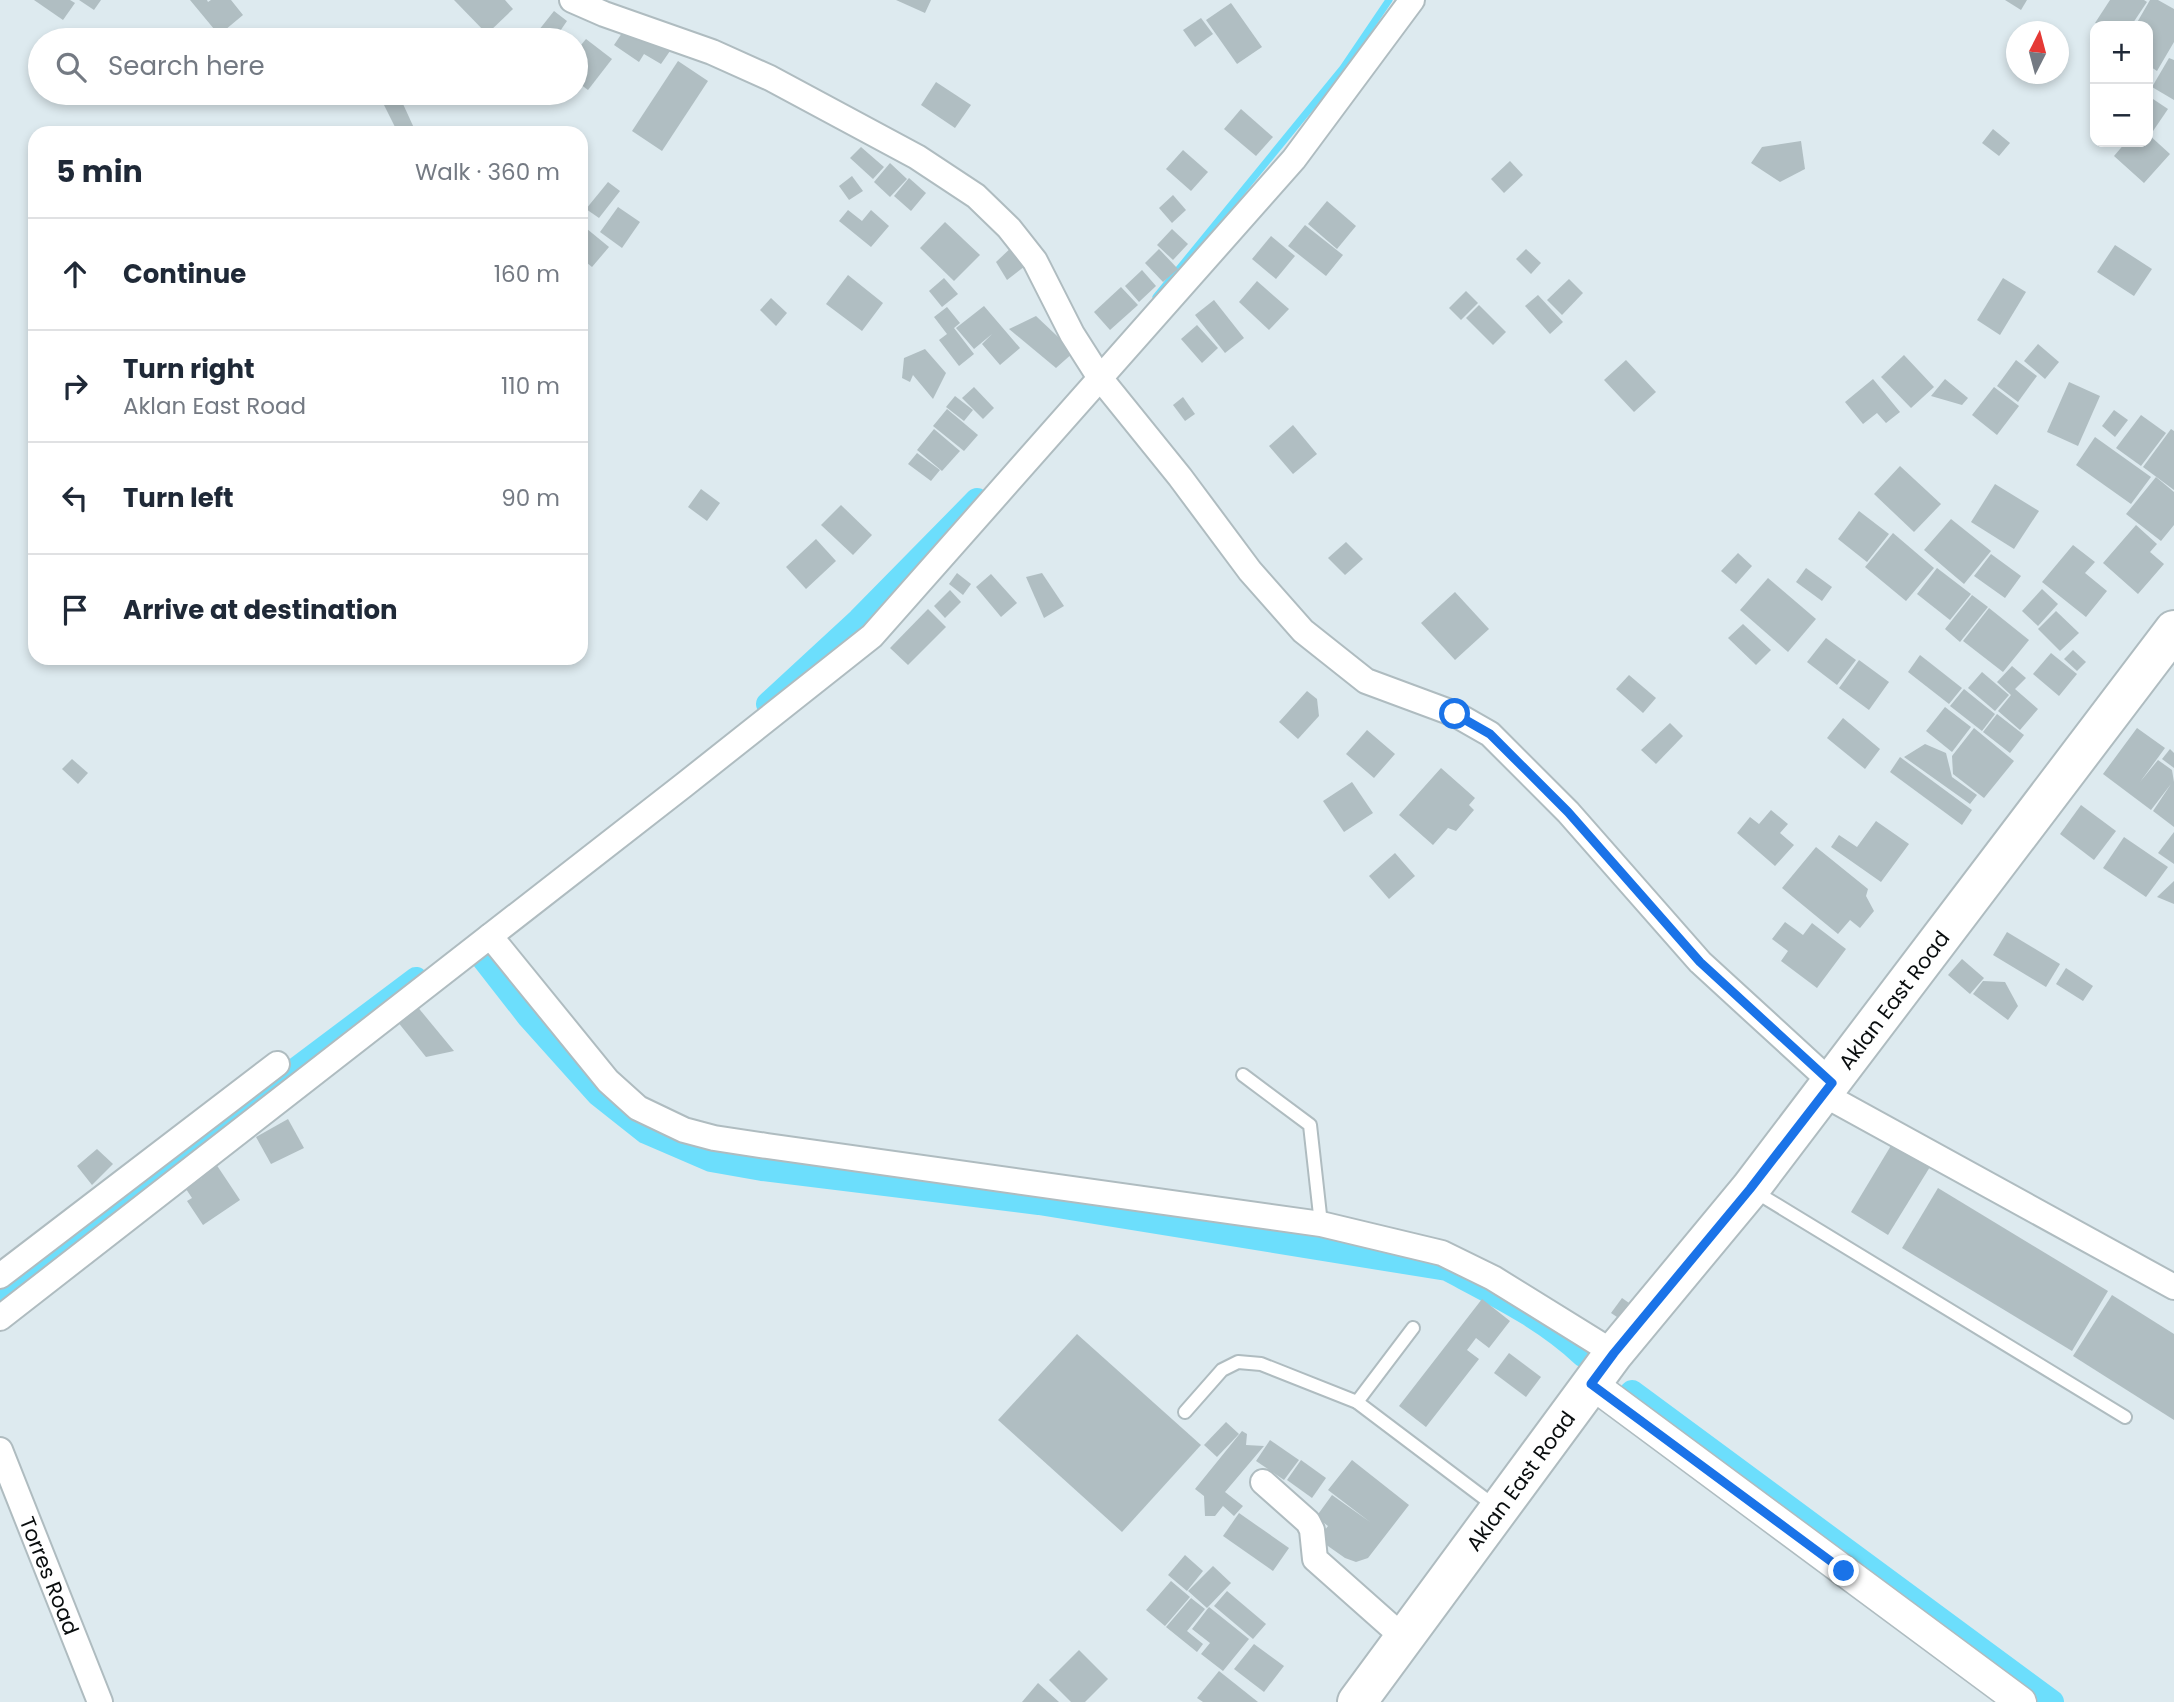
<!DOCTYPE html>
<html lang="en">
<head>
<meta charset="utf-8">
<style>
  :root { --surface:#fff; --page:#f6f6f7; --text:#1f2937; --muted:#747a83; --line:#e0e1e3 }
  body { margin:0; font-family:Poppins,sans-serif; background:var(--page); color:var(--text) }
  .controls { position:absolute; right:21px; top:21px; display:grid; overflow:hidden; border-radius:14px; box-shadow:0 4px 10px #0003 }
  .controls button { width:63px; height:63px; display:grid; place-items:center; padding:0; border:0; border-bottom:2px solid var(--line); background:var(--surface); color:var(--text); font:35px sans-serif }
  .compass { position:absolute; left:2006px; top:21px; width:63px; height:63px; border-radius:50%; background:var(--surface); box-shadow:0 4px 10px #0003; rotate:6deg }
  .stop { position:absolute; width:21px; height:21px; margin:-16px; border:5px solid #1a73e8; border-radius:50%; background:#fff }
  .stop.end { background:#1a73e8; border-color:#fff; box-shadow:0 2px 7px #0008 }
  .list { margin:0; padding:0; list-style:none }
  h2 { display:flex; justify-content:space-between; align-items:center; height:91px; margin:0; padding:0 28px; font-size:30px }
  h2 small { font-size:23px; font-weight:400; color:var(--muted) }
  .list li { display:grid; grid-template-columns:46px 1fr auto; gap:21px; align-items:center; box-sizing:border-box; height:112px; padding:0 28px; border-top:2px solid var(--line) }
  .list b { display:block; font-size:26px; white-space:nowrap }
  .list p { margin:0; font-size:23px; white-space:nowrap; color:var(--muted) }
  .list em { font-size:23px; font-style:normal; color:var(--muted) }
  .icon { flex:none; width:38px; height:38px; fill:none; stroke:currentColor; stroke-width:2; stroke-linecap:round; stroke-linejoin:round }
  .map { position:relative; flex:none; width:2174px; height:1702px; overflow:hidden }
  .search { position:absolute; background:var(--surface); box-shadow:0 4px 10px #0003; left:28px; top:28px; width:560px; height:77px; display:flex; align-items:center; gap:18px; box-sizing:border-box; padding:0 24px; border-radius:38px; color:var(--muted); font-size:26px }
  .panel { position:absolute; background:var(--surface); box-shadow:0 4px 10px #0003; left:28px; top:126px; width:560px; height:539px; border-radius:21px }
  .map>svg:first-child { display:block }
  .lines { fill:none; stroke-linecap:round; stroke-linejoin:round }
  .stream { stroke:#6cdefc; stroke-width:7 }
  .canal { stroke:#6cdefc; stroke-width:24 }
  .building { fill:#b0bec2 }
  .service-casing { stroke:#afbcc0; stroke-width:16 }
  .minor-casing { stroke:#afbcc0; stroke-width:28 }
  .tertiary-casing { stroke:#afbcc0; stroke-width:33 }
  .primary-casing { stroke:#afbcc0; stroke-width:42 }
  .service { stroke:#fff; stroke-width:12 }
  .minor { stroke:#fff; stroke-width:24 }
  .tertiary { stroke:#fff; stroke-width:30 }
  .primary { stroke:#fff; stroke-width:38 }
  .route { stroke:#1a73e8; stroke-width:9 }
  .labels { text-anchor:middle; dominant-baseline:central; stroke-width:5; stroke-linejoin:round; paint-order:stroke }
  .street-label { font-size:21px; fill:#090d0e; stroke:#eaf8fc }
</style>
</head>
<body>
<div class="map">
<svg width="2174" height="1702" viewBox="0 0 2174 1702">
  <rect width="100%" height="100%" fill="#ddeaef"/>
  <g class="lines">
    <!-- stream -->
    <polyline class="stream" points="1156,297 1343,68 1389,0"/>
    <!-- canal -->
    <g class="canal">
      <polyline points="768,704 859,620 977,500"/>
      <path d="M483 958 529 1017 598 1094 646 1132 711 1160 762 1169 1039 1203 1447 1269C1494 1294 1544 1318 1583 1355"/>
      <polyline points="0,1292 416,979"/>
      <polyline points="1632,1392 2052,1702"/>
    </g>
  </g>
  <!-- building -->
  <g class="building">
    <polygon points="34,0 70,0 75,3 63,20"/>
    <polygon points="79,0 101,0 94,10"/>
    <polygon points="190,0 207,0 208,2 211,0 231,0 243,15 219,35"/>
    <polygon points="454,0 505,0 513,9 487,34"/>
    <polygon points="896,0 931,0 925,13"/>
    <polygon points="2005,0 2027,0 2021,10"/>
    <polygon points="2110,0 2144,0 2147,2 2131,26 2100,26 2095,23"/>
    <polygon points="2150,0 2158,0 2174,9 2174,42 2157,71 2148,65 2148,26 2135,26"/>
    <polygon points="1231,3 1262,47 1237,64 1206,20"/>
    <polygon points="554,11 567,21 558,34 566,40 531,40"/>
    <polygon points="1201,18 1213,34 1195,47 1183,30"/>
    <polygon points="628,24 670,51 661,64 644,54 639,62 614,45"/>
    <polygon points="391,34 393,40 373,40"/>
    <polygon points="586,39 612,59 588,90 576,81 576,51"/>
    <polygon points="2169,58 2174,60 2174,100 2152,87"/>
    <polygon points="678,61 708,81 662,151 632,131"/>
    <polygon points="936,82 971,105 955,128 921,105"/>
    <polygon points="167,93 184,93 173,101"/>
    <polygon points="398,93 414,128 403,133 398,133 382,101"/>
    <polygon points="2150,97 2168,109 2151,134 2148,132 2148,100"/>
    <polygon points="1241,109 1273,137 1256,156 1224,129"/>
    <polygon points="1993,129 2010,143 1999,156 1982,143"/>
    <polygon points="2148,134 2170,154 2144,183 2114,156 2126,142 2148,142"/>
    <polygon points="1801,141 1805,169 1780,182 1751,163 1762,147"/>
    <polygon points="861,147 884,167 873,179 850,158"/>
    <polygon points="1183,150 1208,172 1191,191 1166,169"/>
    <polygon points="1510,161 1523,175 1504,193 1491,179"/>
    <polygon points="890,163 907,179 890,197 874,182"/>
    <polygon points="852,176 863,191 849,200 839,186"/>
    <polygon points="909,178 926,193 911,211 894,196"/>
    <polygon points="608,182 620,191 599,218 586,209"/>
    <polygon points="1173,195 1186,210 1172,223 1159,208"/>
    <polygon points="1327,201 1356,226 1337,249 1308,224"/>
    <polygon points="618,207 640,222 622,248 600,232"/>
    <polygon points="848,210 862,221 871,210 889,226 871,247 839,221"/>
    <polygon points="945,222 980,255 954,281 920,248"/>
    <polygon points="581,224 609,247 592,267 581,258"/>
    <polygon points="1305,225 1343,255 1326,276 1288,246"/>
    <polygon points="1172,229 1188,244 1173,260 1157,245"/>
    <polygon points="1271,236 1295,256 1276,279 1252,259"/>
    <polygon points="1014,245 1029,263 1007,280 996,262"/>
    <polygon points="2115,245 2152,269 2134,296 2097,272"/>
    <polygon points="1159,249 1178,269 1163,282 1145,263"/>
    <polygon points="1526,249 1541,263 1531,274 1516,259"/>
    <polygon points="1142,270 1156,286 1139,302 1125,286"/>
    <polygon points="848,275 883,303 862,331 826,304"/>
    <polygon points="944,278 958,294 942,307 929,291"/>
    <polygon points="2003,278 2026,292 2000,335 1977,320"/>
    <polygon points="1569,279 1583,293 1562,315 1547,300"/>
    <polygon points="1257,281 1289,309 1269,330 1239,302"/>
    <polygon points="1121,287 1138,305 1110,330 1094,312"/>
    <polygon points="1466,291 1478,303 1461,320 1449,308"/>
    <polygon points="1538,295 1563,322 1550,334 1525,306"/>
    <polygon points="771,298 787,313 776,326 760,310"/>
    <polygon points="1214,300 1244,338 1225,353 1195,315"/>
    <polygon points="1479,305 1506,332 1493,345 1466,318"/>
    <polygon points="984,306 1020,348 1000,365 982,344 992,334 974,349 956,328"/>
    <polygon points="947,307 960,323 954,328 974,354 959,366 939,340 947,334 934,317"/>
    <polygon points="1036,316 1074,352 1056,368 1009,329"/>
    <polygon points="1197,325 1218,348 1202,363 1181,339"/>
    <polygon points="2038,344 2059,362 2045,379 2024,361"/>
    <polygon points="925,349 946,373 933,399 913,375 910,382 902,378 904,358"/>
    <polygon points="1904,355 1934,387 1911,408 1881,377"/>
    <polygon points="1626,360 1656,392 1634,412 1604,380"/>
    <polygon points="2016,360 2037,376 2018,402 1997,386"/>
    <polygon points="1873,379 1900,412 1886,423 1877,413 1863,424 1845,402"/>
    <polygon points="1945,379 1968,398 1962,405 1931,396"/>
    <polygon points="2069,382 2100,396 2078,446 2047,432"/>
    <polygon points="974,387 994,408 983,419 962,398"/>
    <polygon points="1994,387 2019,406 1997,435 1972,415"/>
    <polygon points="955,396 973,410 964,421 946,407"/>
    <polygon points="1183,397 1195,414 1185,421 1173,405"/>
    <polygon points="947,409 978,435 964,451 933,426"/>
    <polygon points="2114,410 2128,420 2115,437 2102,426"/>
    <polygon points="2141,415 2166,433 2141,466 2116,448"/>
    <polygon points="1293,425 1317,454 1293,474 1269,446"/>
    <polygon points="934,429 960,451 942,471 917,450"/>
    <polygon points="2171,429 2174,431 2174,490 2143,467"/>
    <polygon points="2095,437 2151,477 2131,504 2076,465"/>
    <polygon points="917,453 940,470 931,481 908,464"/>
    <polygon points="1900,466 1941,504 1914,532 1874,494"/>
    <polygon points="2156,477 2174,492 2174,525 2161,541 2126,514"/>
    <polygon points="1995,484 2039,511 2014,549 1971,522"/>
    <polygon points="701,489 720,503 707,521 688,507"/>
    <polygon points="841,505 872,535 853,555 821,525"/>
    <polygon points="1859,511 1889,534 1867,562 1838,539"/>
    <polygon points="1951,519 1991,551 1964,584 1924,550"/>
    <polygon points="2136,525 2157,544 2150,552 2164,564 2138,594 2103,563"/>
    <polygon points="1893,533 1934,568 1906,601 1865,567"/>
    <polygon points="816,539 836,561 806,589 786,567"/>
    <polygon points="1346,542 1363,559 1345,575 1328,558"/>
    <polygon points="2073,545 2095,562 2085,573 2107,591 2086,617 2042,582"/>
    <polygon points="1738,553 1752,566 1736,584 1721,571"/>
    <polygon points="1991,554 2021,576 2005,598 1974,576"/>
    <polygon points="1806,568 1832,587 1822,601 1796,582"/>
    <polygon points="1937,568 1971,594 1950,620 1917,594"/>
    <polygon points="957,573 971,584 963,595 949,584"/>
    <polygon points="1042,573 1064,606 1044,618 1026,577"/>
    <polygon points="991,574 1017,603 1001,617 976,587"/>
    <polygon points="1768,578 1816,619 1788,652 1740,610"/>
    <polygon points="2042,589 2058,604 2038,626 2022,611"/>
    <polygon points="950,590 961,602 945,618 934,606"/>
    <polygon points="1455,592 1489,629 1455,660 1421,623"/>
    <polygon points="1972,595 1988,607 1960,642 1945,629"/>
    <polygon points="1989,608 2029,640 2003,672 1963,641"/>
    <polygon points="928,609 946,627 908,665 890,648"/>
    <polygon points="2056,611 2079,633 2060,651 2038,629"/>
    <polygon points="1743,624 1771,650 1756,665 1728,638"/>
    <polygon points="1826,638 1856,660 1837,685 1807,662"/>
    <polygon points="2073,650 2086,662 2077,671 2064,659"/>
    <polygon points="2051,653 2077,674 2059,696 2033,674"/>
    <polygon points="1920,655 1962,688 1949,704 1908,672"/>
    <polygon points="1859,660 1889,682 1869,710 1839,688"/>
    <polygon points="2012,666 2026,678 2015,689 2038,709 2020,730 1998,711 2011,695 1997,682"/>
    <polygon points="1982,672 2009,695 1995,711 1968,688"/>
    <polygon points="1629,675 1656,698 1643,713 1616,689"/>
    <polygon points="1964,689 1995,714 1982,731 1950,706"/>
    <polygon points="1307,691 1317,699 1319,716 1298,739 1279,722"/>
    <polygon points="1945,707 1971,727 1952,752 1926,731"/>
    <polygon points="1997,714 2024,735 2010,753 1983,732"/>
    <polygon points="1843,718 1880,749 1865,769 1827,738"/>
    <polygon points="1670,723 1683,736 1656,764 1641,750"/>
    <polygon points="1974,728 2014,761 1984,798 1953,774 1952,756"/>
    <polygon points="2137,728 2165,748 2140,782 2158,760 2172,770 2174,782 2174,827 2153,811 2171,784 2151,810 2103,774"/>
    <polygon points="1367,730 1395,754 1374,778 1346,754"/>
    <polygon points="1925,744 1946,753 1952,777 1977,795 1970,804 1904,757"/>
    <polygon points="2170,749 2174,753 2174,768 2162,759"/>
    <polygon points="1900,757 1972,810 1962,825 1890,772"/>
    <polygon points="72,759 88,773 78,784 62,769"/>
    <polygon points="1441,768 1475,798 1469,805 1474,810 1456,831 1448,828 1433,845 1399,815"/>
    <polygon points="1352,782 1373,813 1344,832 1323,801"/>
    <polygon points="2081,805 2116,831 2094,860 2060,834"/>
    <polygon points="1771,810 1788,824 1780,833 1794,845 1775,866 1737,833 1750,817 1759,824"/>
    <polygon points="1876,821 1909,844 1881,882 1831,847 1839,835 1857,847"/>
    <polygon points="2174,832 2174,864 2158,853"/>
    <polygon points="2124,837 2168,867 2146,897 2103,868"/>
    <polygon points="1816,847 1868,889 1866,896 1874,911 1860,928 1850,920 1838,934 1782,888"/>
    <polygon points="1395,853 1415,876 1389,899 1369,876"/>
    <polygon points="2174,881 2174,904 2157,897"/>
    <polygon points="1785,922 1803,935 1812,923 1846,949 1817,988 1781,961 1788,951 1772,939"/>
    <polygon points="2007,932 2060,964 2046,987 1993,955"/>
    <polygon points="1962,959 1984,978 1970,994 1948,975"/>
    <polygon points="2066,968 2093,986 2083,1001 2056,984"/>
    <polygon points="1983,981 2005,982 2018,1006 2008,1020 1973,994"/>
    <polygon points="416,1005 454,1051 426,1057 397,1021"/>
    <polygon points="288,1119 304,1148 271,1164 256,1137"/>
    <polygon points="1895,1139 1933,1162 1888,1235 1851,1212"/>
    <polygon points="97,1149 113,1164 92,1185 77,1166"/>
    <polygon points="212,1158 240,1200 203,1225 187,1201 192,1198 186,1189 202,1178 196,1169"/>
    <polygon points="1938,1188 2108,1291 2072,1351 1902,1248"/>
    <polygon points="2112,1295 2174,1334 2174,1420 2073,1356"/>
    <polygon points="1622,1298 1639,1310 1629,1325 1611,1313"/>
    <polygon points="1482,1299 1510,1321 1489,1348 1476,1338 1467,1350 1479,1359 1426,1427 1399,1406"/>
    <polygon points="1077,1334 1201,1445 1122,1532 998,1420"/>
    <polygon points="1509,1353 1541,1377 1526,1397 1494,1373"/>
    <polygon points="1226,1422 1239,1434 1217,1457 1204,1445"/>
    <polygon points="1242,1431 1247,1434 1246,1445 1264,1446 1225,1492 1243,1506 1234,1516 1223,1506 1215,1516 1205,1516 1204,1496 1195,1489"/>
    <polygon points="1270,1440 1299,1460 1284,1480 1256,1461"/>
    <polygon points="1301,1460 1326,1478 1312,1498 1287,1480"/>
    <polygon points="1352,1460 1409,1505 1368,1558 1356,1562 1345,1558 1318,1539 1328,1526 1316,1517 1332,1495 1370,1522 1328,1490"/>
    <polygon points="1239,1513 1289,1548 1273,1571 1223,1536"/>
    <polygon points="1185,1555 1203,1571 1187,1591 1168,1575"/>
    <polygon points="1213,1566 1231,1583 1207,1608 1188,1591"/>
    <polygon points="1171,1581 1190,1597 1165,1626 1146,1610"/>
    <polygon points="1227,1591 1266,1624 1253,1639 1214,1606"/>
    <polygon points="1191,1598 1205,1609 1187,1631 1203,1644 1197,1652 1166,1627"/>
    <polygon points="1209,1607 1249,1639 1223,1671 1201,1654 1210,1643 1192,1629"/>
    <polygon points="1254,1644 1284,1666 1264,1692 1234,1669"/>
    <polygon points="1079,1650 1108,1679 1085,1702 1071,1702 1049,1680"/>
    <polygon points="1219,1671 1258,1702 1203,1702 1197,1698"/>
    <polygon points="1038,1683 1059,1702 1022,1702"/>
  </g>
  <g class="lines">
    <!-- service casing -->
    <g class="service-casing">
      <g id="service">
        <polyline points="1243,1075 1310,1125 1321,1224"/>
        <polyline points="1754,1191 2125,1417"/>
        <polyline points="1357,1402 1413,1328"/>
        <polyline points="1185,1412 1222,1370 1238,1362 1261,1364 1357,1402 1496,1507"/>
      </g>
    </g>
    <!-- minor casing -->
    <g class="minor-casing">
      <g id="minor">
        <polyline points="572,0 604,14 712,52 770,78 917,157 976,196 1009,228 1035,261 1072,334 1100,378 1180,477 1250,571 1303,631 1366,681 1455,714 1490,734 1568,812 1700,962 1832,1083"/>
        <polyline points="490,936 608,1081 638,1108 684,1130 714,1138 767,1146 1321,1224 1442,1253 1493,1278 1614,1353"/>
        <polyline points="1823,1094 2174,1287"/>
        <polyline points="0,1276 277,1064"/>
        <polyline points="0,1318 684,785 872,636 1294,159 1412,0"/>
        <path id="s1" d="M0 1450 100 1702"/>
        <polyline points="1263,1482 1308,1522 1312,1530 1315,1559 1404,1638"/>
      </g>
    </g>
    <!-- tertiary casing -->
    <g class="tertiary-casing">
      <polyline id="tertiary" points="1592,1384 2021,1702"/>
    </g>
    <!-- primary casing -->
    <g class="primary-casing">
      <g id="primary">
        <path id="s2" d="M1357 1702 1614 1353 1750 1189 2174 630"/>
      </g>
    </g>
    <!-- service -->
    <use href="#service" class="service"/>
    <!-- minor -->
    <use href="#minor" class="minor"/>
    <!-- tertiary -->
    <use href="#tertiary" class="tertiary"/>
    <!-- primary -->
    <use href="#primary" class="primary"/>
  </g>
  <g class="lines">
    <!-- route -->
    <polyline class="route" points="1455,714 1490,734 1568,812 1700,962 1832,1083 1750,1189 1614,1353 1591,1384 1844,1571"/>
  </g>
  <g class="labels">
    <!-- street labels -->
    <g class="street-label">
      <text stroke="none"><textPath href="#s2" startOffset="884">Aklan East Road</textPath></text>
      <text stroke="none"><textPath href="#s2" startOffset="275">Aklan East Road</textPath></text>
      <text stroke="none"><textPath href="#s1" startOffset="135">Torres Road</textPath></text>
    </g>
  </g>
</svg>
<div class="controls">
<button>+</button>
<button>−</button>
</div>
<svg class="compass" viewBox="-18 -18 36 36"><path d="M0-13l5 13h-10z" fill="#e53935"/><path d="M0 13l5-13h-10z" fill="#747a83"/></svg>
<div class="stop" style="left:1455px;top:714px"></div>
<div class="stop end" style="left:1844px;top:1571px"></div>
<div class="search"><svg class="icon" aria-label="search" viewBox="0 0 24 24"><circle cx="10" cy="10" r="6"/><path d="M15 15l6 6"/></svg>Search here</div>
<section class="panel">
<h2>5 min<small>Walk · 360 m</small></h2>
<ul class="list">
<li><svg class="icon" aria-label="ahead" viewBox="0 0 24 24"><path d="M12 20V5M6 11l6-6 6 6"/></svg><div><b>Continue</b></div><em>160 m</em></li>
<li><svg class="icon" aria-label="right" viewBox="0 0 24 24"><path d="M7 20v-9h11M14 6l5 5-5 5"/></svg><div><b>Turn right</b><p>Aklan East Road</p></div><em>110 m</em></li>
<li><svg class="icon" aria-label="left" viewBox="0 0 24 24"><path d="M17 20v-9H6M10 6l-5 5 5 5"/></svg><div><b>Turn left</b></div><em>90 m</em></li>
<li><svg class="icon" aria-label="arrive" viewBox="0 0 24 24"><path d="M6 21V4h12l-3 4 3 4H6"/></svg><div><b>Arrive at destination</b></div></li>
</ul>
</section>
</div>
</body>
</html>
